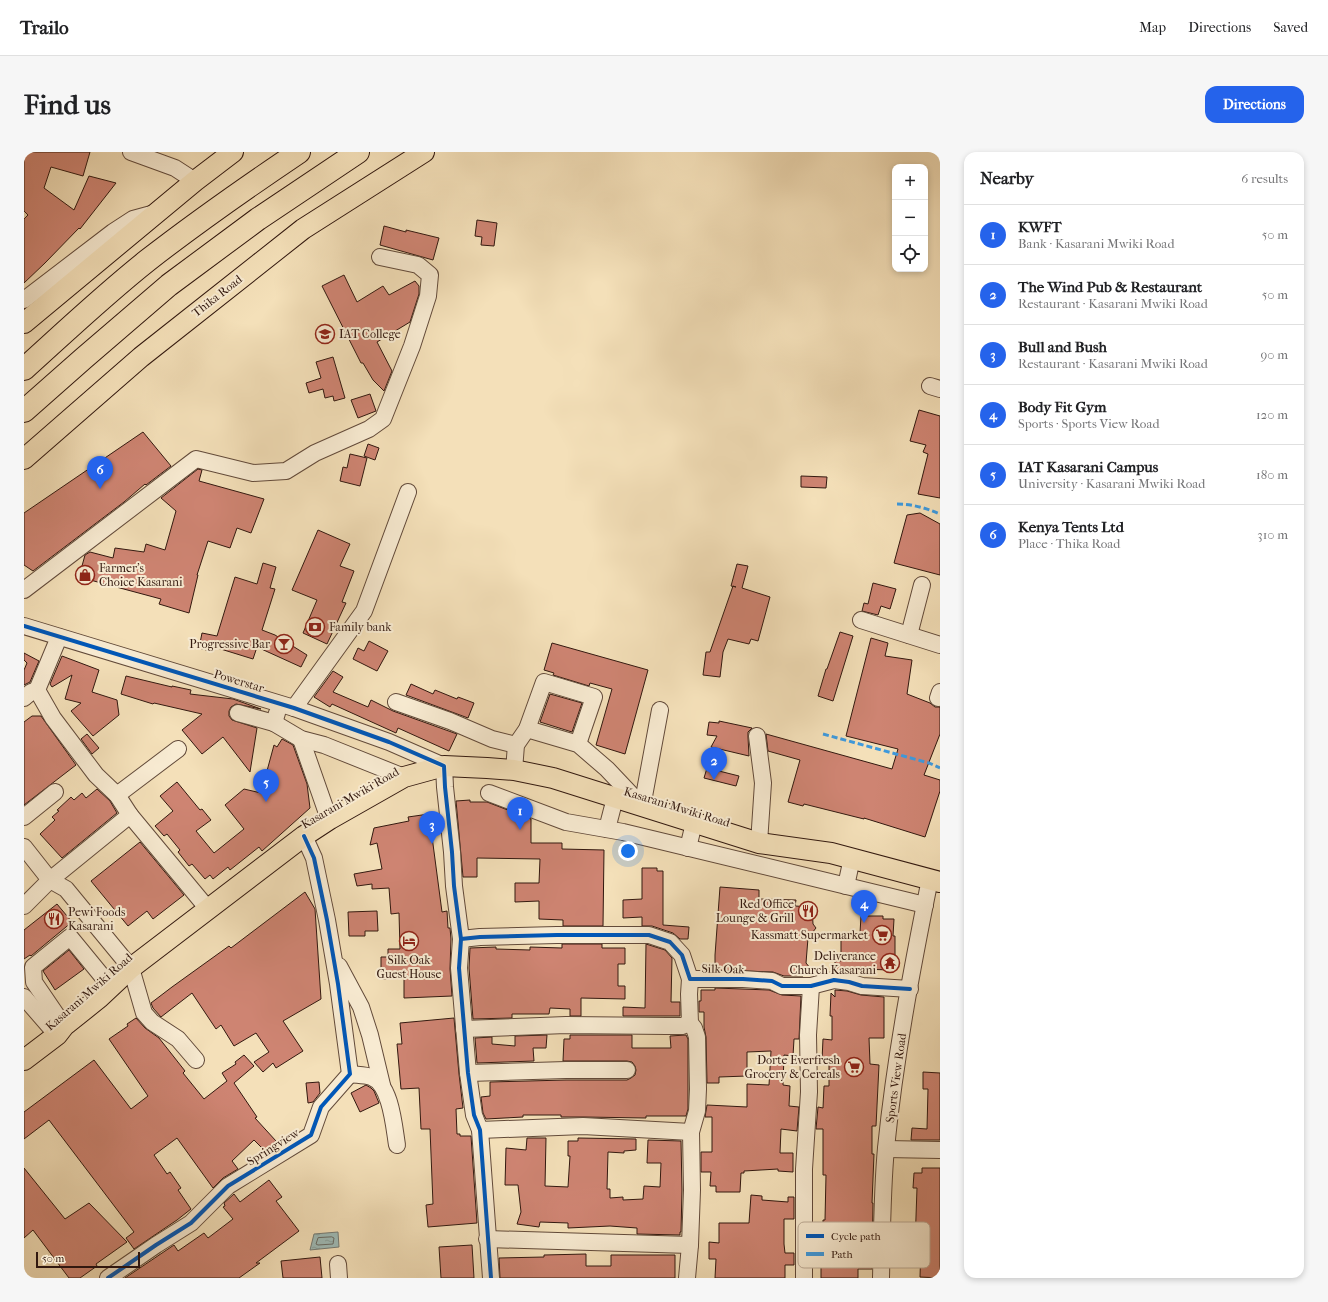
<!DOCTYPE html>
<html lang="en">
<head>
<meta charset="utf-8">
<style>
  :root { --surface:#fff; --page:#f6f6f6; --text:#202124; --muted:#757577; --line:#e0e0e0; --accent:#2563eb }
  body { margin:0; font-family:"IM FELL French Canon",serif; background:var(--page); color:var(--text) }
  .controls { position:absolute; right:12px; top:12px; display:grid; overflow:hidden; border-radius:8px; box-shadow:0 2px 6px #0003 }
  .controls button { width:36px; height:36px; display:grid; place-items:center; padding:0; border:0; border-bottom:1px solid var(--line); background:var(--surface); color:var(--text); font:20px sans-serif }
  .scale { position:absolute; left:12px; bottom:10px; width:104px; box-sizing:border-box; padding-left:4px; border:2px solid #32180f; border-top:0; font-size:11px; line-height:14px; white-space:nowrap; color:#32180f; -webkit-text-stroke:3px #f8ebd2; paint-order:stroke }
  .you { position:absolute; left:604px; top:699px; width:14px; height:14px; margin:-10px; border:3px solid #fff; border-radius:50%; background:#1a73e8; box-shadow:0 0 0 6px #1a73e833 }
  .badge { display:grid; place-items:center; width:26px; height:26px; border-radius:50%; background:var(--accent); color:#fff; font-size:13px; font-weight:700 }
  .pin { position:absolute; translate:-50% -33px; filter:drop-shadow(0 1px 2px #0008) }
  .pin::after { content:''; position:absolute; top:21px; width:14px; height:12px; background:inherit; clip-path:polygon(0 0,100% 0,50% 100%) }
  .list { margin:0; padding:0; list-style:none }
  h2 { display:flex; justify-content:space-between; align-items:center; height:52px; margin:0; padding:0 16px; font-size:17px }
  h2 small { font-size:13px; font-weight:400; color:var(--muted) }
  .list li { display:grid; grid-template-columns:26px 1fr auto; gap:12px; align-items:center; box-sizing:border-box; height:60px; padding:0 16px; border-top:1px solid var(--line) }
  .list b { display:block; font-size:15px; white-space:nowrap }
  .list p { margin:0; font-size:13px; white-space:nowrap; color:var(--muted) }
  .list em { font-size:13px; font-style:normal; color:var(--muted) }
  .icon { flex:none; width:22px; height:22px; fill:none; stroke:currentColor; stroke-width:2; stroke-linecap:round; stroke-linejoin:round }
  .map { position:relative; flex:none; width:916px; height:1126px; overflow:hidden; border-radius:12px }
  header { display:flex; align-items:center; gap:24px; box-sizing:border-box; height:56px; padding:0 20px; background:var(--surface); border-bottom:1px solid var(--line) }
  header strong { font-size:19px }
  nav { display:flex; gap:22px; margin-inline-start:auto; font-size:14px }
  .intro { display:flex; align-items:center; justify-content:space-between; box-sizing:border-box; height:96px; padding:0 24px }
  h1 { margin:0; font-size:28px }
  .button { padding:10px 18px; border-radius:12px; background:var(--accent); color:#fff; font-size:14px; font-weight:700 }
  main { display:flex; gap:24px; padding:0 24px }
  aside { flex:1; background:var(--surface); border-radius:12px; box-shadow:0 2px 6px #0003 }
  .map>svg:first-child { display:block }
  .water { fill:url(#water-ripples); stroke:#737a74 }
  .lines { fill:none; stroke-linecap:round; stroke-linejoin:round }
  .shore { stroke:#686a63; stroke-width:1 }
  .building { fill:#ce8472; stroke:#32180f }
  .minor-casing { stroke:#624a3a; stroke-width:18 }
  .major-casing { stroke:#32180f; stroke-width:22 }
  .highway-casing { stroke:#32180f; stroke-width:24 }
  .minor { stroke:#f8ebd2; stroke-width:16 }
  .major { stroke:#f4e0b9; stroke-width:20 }
  .highway { stroke:#f4e0b9; stroke-width:22 }
  .quiet { stroke:#3e9ade; stroke-width:3; stroke-dasharray:6 3; stroke-linecap:butt }
  .cycleway-casing { stroke:#f8ebd2; stroke-width:6 }
  .cycleway { stroke:#0057b8; stroke-width:4 }
  .labels { text-anchor:middle; dominant-baseline:central; stroke-width:4; stroke-linejoin:round; paint-order:stroke }
  .street-label { font-size:12px; fill:#32180f; stroke:#f8ebd2 }
  .poi-label { font-size:12px; fill:#32180f; stroke:#f8ebd2; text-anchor:end }
  .key { fill:#f8ebd2; stroke:#bdac98; stroke-width:1 }
  .key-label { font-size:11px; fill:#32180f }
</style>
</head>
<body>
<header>
<strong>Trailo</strong>
<nav><a>Map</a><a>Directions</a><a>Saved</a></nav>
</header>
<div class="intro"><h1>Find us</h1><a class="button">Directions</a></div>
<main>
<div class="map">
<svg width="916" height="1126" viewBox="0 0 916 1126">
  <defs>
    <pattern id="water-ripples" width="26" height="14" patternUnits="userSpaceOnUse"><rect width="26" height="14" fill="#9ebbb7"/><path d="M2 4q2-2 4 0t4 0M15 11q2-2 4 0t4 0" fill="none" stroke="#89a09c"/></pattern>
  </defs>
  <rect width="100%" height="100%" fill="#f4e0b9"/>
  <filter id="stains"><feTurbulence type="fractalNoise" baseFrequency=".005" numOctaves="4"/><feColorMatrix values="0 0 0 0 .2 0 0 0 0 .09 0 0 0 0 .02 0 0 0 .5 -.17"/></filter>
  <radialGradient id="worn" r=".72"><stop offset=".6" stop-color="#630" stop-opacity="0"/><stop offset="1" stop-color="#630" stop-opacity=".3"/></radialGradient>
  <!-- water -->
  <polygon class="water" points="314,1080 315,1095 286,1098 290,1082"/>
  <g class="lines">
    <!-- shore -->
    <polygon class="shore" points="308,1085 310,1086 309,1092 294,1093 292,1092 294,1086"/>
  </g>
  <!-- building -->
  <g class="building">
    <polygon points="0,0 66,0 59,24 27,15 20,36 50,58 65,24 92,31 56,77 55,76 21,111 0,131 0,67 4,63 0,59"/>
    <polygon points="453,68 473,71 470,94 457,93 458,85 451,84"/>
    <polygon points="360,74 382,80 382,78 415,86 409,108 356,93"/>
    <polygon points="320,123 333,150 359,134 365,143 391,129 395,134 395,142 386,170 353,190 368,219 360,239 349,228 339,211 337,211 298,134"/>
    <polygon points="309,205 321,246 310,249 309,244 301,246 299,237 285,241 282,231 297,226 292,210"/>
    <polygon points="346,242 352,259 334,266 327,248"/>
    <polygon points="895,258 916,264 916,346 894,342 904,302 899,300 902,293 886,289"/>
    <polygon points="119,280 147,314 122,333 121,332 100,350 9,419 0,413 0,361"/>
    <polygon points="344,292 355,296 351,308 340,304"/>
    <polygon points="326,302 343,306 336,334 316,329 319,315 323,316"/>
    <polygon points="174,317 178,318 175,329 240,347 227,381 213,376 206,396 184,389 173,423 174,423 165,461 135,452 137,447 55,425 61,403 66,400 89,406 91,396 120,400 122,392 141,398 152,359 137,346"/>
    <polygon points="777,324 803,325 802,336 777,335"/>
    <polygon points="896,361 916,372 916,423 870,411 883,363"/>
    <polygon points="294,378 326,392 316,414 330,419 318,450 322,451 303,492 279,481 293,448 268,438"/>
    <polygon points="239,411 252,415 246,436 251,437 238,478 251,483 283,503 277,515 233,495 229,507 187,494 186,499 175,496 178,481 193,484 211,425 233,432"/>
    <polygon points="713,412 724,414 718,436 746,445 734,489 727,487 725,492 704,487 699,500 696,525 679,523 682,500 686,500 709,434 712,435 707,434"/>
    <polygon points="849,431 872,437 866,457 857,454 854,463 838,459 840,451 844,452"/>
    <polygon points="816,480 829,484 809,549 794,544 802,517 803,517"/>
    <polygon points="847,486 864,491 861,504 888,508 883,542 906,551 911,555 916,555 916,582 900,623 916,628 916,639 901,685 840,666 840,667 780,652 779,654 764,650 776,608 744,599 742,582 868,617 874,597 822,584"/>
    <polygon points="345,489 364,499 353,519 329,507 334,496 340,499"/>
    <polygon points="528,491 624,518 601,602 572,593 588,537 566,531 565,534 529,523 530,521 520,518"/>
    <polygon points="0,501 15,509 6,530 0,533 0,518 3,511 0,508"/>
    <polygon points="38,504 75,518 68,540 93,548 95,563 69,584 47,559 57,551 41,547 48,523 28,535 26,532"/>
    <polygon points="309,519 319,525 309,540 344,555 347,548 369,559 433,582 425,599 374,576 372,581 308,552 306,555 290,545"/>
    <polygon points="102,524 148,535 148,534 167,538 166,542 209,547 237,557 212,552 207,555 205,559 205,564 208,568 233,576 226,620 199,585 178,602 158,578 178,562 130,551 129,552 97,542"/>
    <polygon points="387,532 409,542 411,538 433,547 434,545 450,551 444,566 382,543"/>
    <polygon points="526,542 558,551 548,580 516,570"/>
    <polygon points="8,564 17,564 52,613 0,653 0,570"/>
    <polygon points="695,569 728,576 724,580 724,585 725,604 687,595 693,584 683,583 685,570 695,571"/>
    <polygon points="63,582 75,596 68,602 57,587"/>
    <polygon points="258,587 269,593 283,632 286,656 238,699 235,695 206,718 204,715 189,727 186,723 181,727 168,712 165,714 154,700 156,698 143,682 140,684 131,674 149,659 136,644 153,630 176,658 178,657 187,668 172,679 190,701 220,677 201,653 220,637 237,641 250,593 253,595"/>
    <polygon points="683,616 715,624 712,634 680,626"/>
    <polygon points="73,637 86,649 93,661 38,706 16,682 31,668 28,665 35,659 33,658 47,645 50,648 58,641 62,646"/>
    <polygon points="446,648 446,650 463,650 507,667 507,691 538,691 538,697 580,698 579,774 539,774 539,768 515,767 515,749 491,750 491,731 515,731 516,707 453,706 453,725 439,725 432,649"/>
    <polygon points="405,662 418,760 423,759 424,776 426,776 427,787 426,817 428,844 380,846 380,826 357,827 357,805 364,805 364,797 376,797 375,761 367,762 365,736 348,737 348,732 333,734 330,722 358,717 353,691 346,693 350,676 385,669 384,665"/>
    <polygon points="116,690 160,743 129,767 123,759 104,774 67,729"/>
    <polygon points="618,716 633,716 633,719 639,719 639,773 665,775 664,787 656,787 649,781 628,774 618,774 618,765 599,766 599,748 618,747"/>
    <polygon points="696,735 735,738 735,747 772,748 771,754 788,755 789,772 792,776 784,786 782,811 791,822 779,822 779,824 760,824 749,820 691,818 691,803"/>
    <polygon points="281,740 291,757 297,847 259,869 279,899 252,916 249,911 239,920 230,910 245,900 232,881 210,894 197,873 192,877 168,841 137,865 129,856 127,851 148,835 205,794 207,796"/>
    <polygon points="33,752 48,770 7,804 6,803 0,807 0,778"/>
    <polygon points="353,759 354,779 341,779 341,784 325,784 324,760"/>
    <polygon points="837,764 859,764 859,767 870,767 869,784 871,784 871,803 870,803 869,818 833,817 833,823 811,819 811,809 817,809 817,781 836,781"/>
    <polygon points="538,792 578,792 578,796 601,796 601,812 594,812 594,834 601,834 601,847 557,846 557,864 546,864 546,857 526,856 525,862 488,862 488,866 449,867 445,816 446,796 472,795 472,797 506,798 506,795 538,796"/>
    <polygon points="622,792 641,798 648,806 647,850 656,850 656,864 599,864 599,855 621,856"/>
    <polygon points="45,798 60,817 31,838 19,819"/>
    <polygon points="691,836 745,838 758,843 777,844 775,887 770,887 769,904 760,903 759,933 766,934 765,954 775,955 773,979 757,977 756,1001 769,1001 769,1020 754,1019 754,1017 720,1019 720,1021 717,1021 716,1040 692,1040 692,1034 686,1034 687,1020 677,1020 677,1000 688,1000 688,965 681,965 683,953 723,955 723,932 745,933 747,899 723,900 723,924 695,925 695,931 683,931 682,885 680,875 680,860 675,860 675,849 677,849 677,838 691,838"/>
    <polygon points="811,838 823,839 837,843 860,845 860,886 845,886 846,912 855,913 852,974 848,974 848,1002 850,1002 848,1051 849,1051 848,1117 834,1117 834,1126 797,1126 797,1110 801,1110 801,1079 799,1079 799,1068 801,1068 802,1023 799,1023 799,977 792,977 794,955 799,956 800,934 805,934 805,908 798,908 799,887 808,888 808,864 806,864 807,841 811,845"/>
    <polygon points="112,866 121,876 135,886 161,919 159,921 180,947 203,929 198,921 212,912 211,910 220,903 230,914 210,931 233,965 231,966 252,989 241,999 230,988 208,1009 214,1017 199,1026 189,1036 153,986 130,1003 143,1022 146,1020 157,1036 154,1038 167,1057 153,1068 110,1097 102,1086 110,1080 25,968 0,987 0,960 70,908 107,957 124,944 85,887 104,874 103,872"/>
    <polygon points="430,866 435,922 439,956 432,957 433,982 436,982 436,984 447,984 453,1071 404,1075 402,1053 409,1052 406,977 397,977 395,936 377,937 373,892 378,892 376,871"/>
    <polygon points="523,883 522,896 509,896 510,909 453,911 451,886 468,885 468,892 491,894 491,884"/>
    <polygon points="546,883 608,883 608,896 647,896 646,884 662,883 664,887 664,957 662,964 622,964 622,966 560,965 537,965 537,963 499,963 499,965 462,967 459,961 457,945 466,944 466,930 542,928 603,928 607,926 611,923 612,918 611,914 608,910 603,909 539,909 540,887 546,887"/>
    <polygon points="899,920 916,921 916,988 887,988 888,976 903,977 904,937 899,937"/>
    <polygon points="295,930 296,941 289,950 284,951 282,931"/>
    <polygon points="342,933 347,936 350,939 355,951 336,960 327,941"/>
    <polygon points="503,986 522,986 521,1034 544,1035 546,1004 544,1004 544,989 554,989 554,986 612,987 612,998 600,999 600,1001 584,1000 583,1037 586,1037 586,1046 599,1045 599,1048 619,1047 620,1034 636,1035 637,1011 623,1011 624,988 657,989 658,1038 657,1080 656,1080 656,1083 613,1082 613,1076 586,1074 544,1076 544,1071 516,1070 515,1075 493,1072 497,1060 494,1033 481,1033 482,996 502,998"/>
    <polygon points="0,1016 41,1067 65,1051 103,1090 72,1112 73,1114 56,1126 45,1126 9,1078 0,1086"/>
    <polygon points="898,1016 916,1016 916,1126 896,1125 897,1093 891,1093 893,1036 889,1036 890,1021 898,1021"/>
    <polygon points="245,1028 258,1045 252,1049 275,1079 232,1111 236,1111 215,1126 101,1126 150,1093 154,1099 180,1081 184,1086 209,1067 199,1055 201,1054 200,1051 210,1042 216,1050"/>
    <polygon points="727,1043 738,1044 738,1048 764,1050 764,1045 770,1045 770,1067 760,1067 760,1092 761,1101 770,1101 770,1113 761,1113 761,1126 691,1126 692,1107 685,1107 685,1090 695,1091 695,1071 725,1071"/>
    <polygon points="448,1093 450,1126 417,1126 415,1095"/>
    <polygon points="562,1102 562,1114 587,1114 587,1103 651,1103 651,1126 476,1126 475,1106 520,1105 520,1103"/>
    <polygon points="296,1105 298,1126 259,1126 257,1109"/>
  </g>
  <g class="lines">
    <!-- minor casing -->
    <g class="minor-casing">
      <g id="minor">
        <polyline points="107,0 151,16 171,29"/>
        <polyline points="0,148 89,80 109,67 131,61"/>
        <polyline points="906,234 916,237"/>
        <polyline points="0,438 172,307 229,321 262,319 291,301 345,277 359,267 388,194 404,144 406,123 394,113 356,105"/>
        <polyline points="837,468 916,493"/>
        <polyline points="0,474 270,556 365,590 420,614 421,635 428,700 430,734 437,787 435,816 444,921 450,963 456,978 467,1126"/>
        <polyline points="885,483 898,433"/>
        <polyline points="13,538 35,485"/>
        <polyline points="0,546 7,540 13,538 29,566 72,623 93,643 106,663 184,757"/>
        <polyline points="914,546 916,540"/>
        <polyline points="372,550 426,569 468,587 492,593"/>
        <polyline points="270,556 340,459 384,340"/>
        <polyline points="214,561 250,571 253,561"/>
        <polyline points="250,571 277,587 300,593 380,625"/>
        <polyline points="503,577 554,592 583,617 618,654"/>
        <polyline points="733,584 739,631 735,691"/>
        <polyline points="277,587 305,667"/>
        <polyline points="490,618 492,593 503,577 520,530 570,545 554,592"/>
        <polyline points="465,641 542,670 599,680 901,753"/>
        <polyline points="93,643 154,597"/>
        <polyline points="618,655 636,558"/>
        <polyline points="0,665 31,640"/>
        <polyline points="583,677 591,646"/>
        <polyline points="0,695 26,728 42,737 107,816 120,861 128,870 154,887 172,908"/>
        <polyline points="664,696 670,671"/>
        <polyline points="822,734 828,706"/>
        <polyline points="0,754 26,728 106,663"/>
        <polyline points="437,787 456,785 533,783 625,783 646,790 658,803 666,827 719,827 748,829 758,834 787,834 810,828 825,830 838,834 886,837"/>
        <polyline points="315,814 337,855 346,883 358,933"/>
        <polyline points="0,845 33,883"/>
        <polyline points="40,874 10,830 9,815 46,785 87,835"/>
        <polyline points="440,877 542,873 643,874 658,874 666,871"/>
        <polyline points="444,921 542,918 603,918"/>
        <path d="M326 922C332 923 341 923 347 925 367 932 370 975 373 993"/>
        <polyline points="456,978 559,974 667,980"/>
        <polyline points="862,997 916,998"/>
        <polyline points="463,1087 666,1093"/>
        <polyline points="314,1112 315,1126"/>
        <polyline points="84,1126 132,1093 167,1071 204,1034 287,983 297,955 326,922 314,832 303,768 290,706 280,684"/>
        <polyline points="663,1126 666,1093 668,1038 667,980 673,959 674,937 673,885 670,876 666,871 665,842 666,827"/>
        <polyline points="780,1126 780,1017 785,940 784,883 787,834"/>
        <path d="M857 1126C858 1083 858 1039 862 996 871 906 888 816 906 727"/>
      </g>
    </g>
    <!-- major casing -->
    <g class="major-casing">
      <g id="major">
        <polyline points="0,171 171,29 209,0"/>
        <polyline points="0,307 117,205 279,77 400,0"/>
        <polyline points="0,908 33,883 40,874 75,846 107,816 280,684 306,667 380,625 420,614 463,616 490,618 529,626 735,691 807,701 916,730"/>
      </g>
    </g>
    <!-- highway casing -->
    <g class="highway-casing">
      <g id="highway">
        <path d="M0 217C41 180 81 142 124 108 173 70 223 35 275 0"/>
        <polyline points="0,259 60,206 145,133 234,67 334,0"/>
      </g>
    </g>
    <!-- minor -->
    <use href="#minor" class="minor"/>
    <!-- major -->
    <use href="#major" class="major"/>
    <!-- highway -->
    <use href="#highway" class="highway"/>
    <!-- quiet -->
    <g class="quiet">
      <path d="M873 352C888 352 902 356 916 362"/>
      <polyline points="799,582 905,611 916,616"/>
    </g>
    <!-- cycleway casing -->
    <g class="cycleway-casing">
      <g id="cycleway">
        <polyline points="0,474 270,556 365,590 420,614 421,635 428,700 430,734 437,787 435,816 444,921 450,963 456,978 467,1126"/>
        <polyline points="437,787 456,785 533,783 625,783 646,790 658,803 666,827 719,827 748,829 758,834 787,834 810,828 825,830 838,834 886,837"/>
        <polyline points="84,1126 132,1093 167,1071 204,1034 287,983 297,955 326,922 314,832 303,768 290,706 280,684"/>
      </g>
    </g>
    <!-- cycleway -->
    <use href="#cycleway" class="cycleway"/>
  </g>
  <!-- icons -->
  <defs>
    <g id="university-ring" transform="scale(1)"><circle r="9.5" fill="#f8ebd2" stroke="#8f2418" stroke-width="1.5"/><path d="M0-5L7-2L0 1L-7-2ZM-4 1L0 2.5L4 1V4Q0 6-4 4Z" fill="#8f2418"/></g>
    <g id="shop-ring" transform="scale(1)"><circle r="9.5" fill="#f8ebd2" stroke="#8f2418" stroke-width="1.5"/><path d="M-5-2.5h2.3a2.7 3.5 0 0 1 5.4 0H5L5.5 6h-11ZM-1.5-2.5h3a1.5 2.3 0 0 0-3 0Z" fill="#8f2418"/></g>
    <g id="bank-ring" transform="scale(1)"><circle r="9.5" fill="#f8ebd2" stroke="#8f2418" stroke-width="1.5"/><path d="M-6-4H6V4H-6ZM0-2.3a2.3 2.3 0 1 0 0 4.6a2.3 2.3 0 1 0 0-4.6Z" fill="#8f2418"/></g>
    <g id="bar-ring" transform="scale(1)"><circle r="9.5" fill="#f8ebd2" stroke="#8f2418" stroke-width="1.5"/><path d="M-6-5H6L.8 .8V4.5H3.5V6h-7V4.5H-.8V.8Z" fill="#8f2418"/></g>
    <g id="restaurant-ring" transform="scale(1)"><circle r="9.5" fill="#f8ebd2" stroke="#8f2418" stroke-width="1.5"/><path d="M-5-6h1v4h1v-4h1v4h1v-4h1v5L-1.5 .5V6h-2V.5L-5-1ZM5-6V6H3V1.5H1.5Q1.5-4 5-6Z" fill="#8f2418"/></g>
    <g id="supermarket-ring" transform="scale(1)"><circle r="9.5" fill="#f8ebd2" stroke="#8f2418" stroke-width="1.5"/><path d="M-6-5.5h2.5l.6 2H6L4.5 2H-2.5L-4.4-4H-6ZM-1.5 3.2a1.3 1.3 0 1 0 .1 0ZM3 3.2a1.3 1.3 0 1 0 .1 0Z" fill="#8f2418"/></g>
    <g id="hotel-ring" transform="scale(1)"><circle r="9.5" fill="#f8ebd2" stroke="#8f2418" stroke-width="1.5"/><path d="M-6-4.5h1.5V1H6V5H4.5V3h-9V5H-6ZM-4 0a1.8 1.8 0 1 1 3.6 0ZM.5 0V-2.5h3Q6-2.5 6 0Z" fill="#8f2418"/></g>
    <g id="temple-ring" transform="scale(1)"><circle r="9.5" fill="#f8ebd2" stroke="#8f2418" stroke-width="1.5"/><path d="M0-6L5-2H3V0L6.5 2.5H4V6H1.5V3h-3V6H-4V2.5H-6.5L-3 0V-2H-5Z" fill="#8f2418"/></g>
  </defs>
  <g fill-rule="evenodd">
    <use href="#university-ring" x="301" y="182"/>
    <use href="#shop-ring" x="61" y="423"/>
    <use href="#bank-ring" x="291" y="475"/>
    <use href="#bar-ring" x="260" y="492"/>
    <use href="#restaurant-ring" x="784" y="759"/>
    <use href="#restaurant-ring" x="30" y="767"/>
    <use href="#supermarket-ring" x="858" y="783"/>
    <use href="#hotel-ring" x="385" y="789"/>
    <use href="#temple-ring" x="866" y="811"/>
    <use href="#supermarket-ring" x="830" y="915"/>
  </g>
  <g class="labels">
    <!-- street labels -->
    <g class="street-label">
      <text transform="translate(193 144) rotate(-38)">Thika Road</text>
      <text transform="translate(215 529) rotate(17)">Powerstar</text>
      <text transform="translate(326 646) rotate(-30)">Kasarani Mwiki Road</text>
      <text transform="translate(653 655) rotate(17)">Kasarani Mwiki Road</text>
      <text transform="translate(699 817) rotate(1)">Silk Oak</text>
      <text transform="translate(65 840) rotate(-41)">Kasarani Mwiki Road</text>
      <text transform="translate(872 926) rotate(-82)">Sports View Road</text>
      <text transform="translate(249 995) rotate(-32)">Springview</text>
    </g>
    <!-- poi labels -->
    <g class="poi-label">
      <text x="315" y="182" text-anchor="start">IAT College</text>
      <text x="75" y="416" text-anchor="start">Farmer's<tspan x="75" dy="14">Choice Kasarani</tspan></text>
      <text x="305" y="475" text-anchor="start">Family bank</text>
      <text x="246" y="492">Progressive Bar</text>
      <text x="770" y="752">Red Office<tspan x="770" dy="14">Lounge &amp; Grill</tspan></text>
      <text x="44" y="760" text-anchor="start">Pewi Foods<tspan x="44" dy="14">Kasarani</tspan></text>
      <text x="844" y="783">Kassmatt Supermarket</text>
      <text x="852" y="804">Deliverance<tspan x="852" dy="14">Church Kasarani</tspan></text>
      <text x="385" y="808" text-anchor="middle">Silk Oak<tspan x="385" dy="14">Guest House</tspan></text>
      <text x="816" y="908">Dorte Everfresh<tspan x="816" dy="14">Grocery &amp; Cereals</tspan></text>
    </g>
  </g>
  <!-- legend -->
  <rect x="774" y="1070" width="132" height="46" rx="6" class="key"/>
  <rect x="782" y="1082" width="18" height="4" fill="#0057b8"/>
  <rect x="782" y="1100" width="18" height="4" fill="#3e9ade"/>
  <g class="key-label">
    <text x="807" y="1088">Cycle path</text>
    <text x="807" y="1106">Path</text>
  </g>
  <rect width="100%" height="100%" filter="url(#stains)"/>
  <rect width="100%" height="100%" fill="url(#worn)"/>
</svg>
<div class="controls">
<button>+</button>
<button>−</button>
<button><svg class="icon" aria-label="locate" viewBox="0 0 24 24"><circle cx="12" cy="12" r="6"/><path d="M12 2v4M12 18v4M2 12h4M18 12h4"/></svg></button>
</div>
<div class="scale">50 m</div>
<div class="you"></div>
<div class="pin badge" style="left:496px;top:678px">1</div>
<div class="pin badge" style="left:690px;top:628px">2</div>
<div class="pin badge" style="left:408px;top:692px">3</div>
<div class="pin badge" style="left:840px;top:771px">4</div>
<div class="pin badge" style="left:242px;top:650px">5</div>
<div class="pin badge" style="left:76px;top:337px">6</div>
</div>
<aside>
<h2>Nearby<small>6 results</small></h2>
<ul class="list">
<li><span class="badge">1</span><div><b>KWFT</b><p>Bank · Kasarani Mwiki Road</p></div><em>50 m</em></li>
<li><span class="badge">2</span><div><b>The Wind Pub &amp; Restaurant</b><p>Restaurant · Kasarani Mwiki Road</p></div><em>50 m</em></li>
<li><span class="badge">3</span><div><b>Bull and Bush</b><p>Restaurant · Kasarani Mwiki Road</p></div><em>90 m</em></li>
<li><span class="badge">4</span><div><b>Body Fit Gym</b><p>Sports · Sports View Road</p></div><em>120 m</em></li>
<li><span class="badge">5</span><div><b>IAT Kasarani Campus</b><p>University · Kasarani Mwiki Road</p></div><em>180 m</em></li>
<li><span class="badge">6</span><div><b>Kenya Tents Ltd</b><p>Place · Thika Road</p></div><em>310 m</em></li>
</ul>
</aside>
</main>
</body>
</html>
